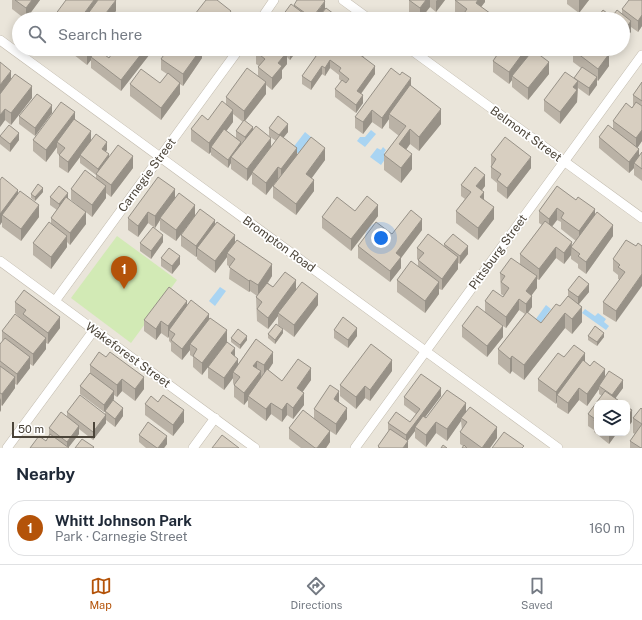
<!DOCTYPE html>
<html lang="en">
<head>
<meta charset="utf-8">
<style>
  :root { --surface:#fff; --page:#f6f6f7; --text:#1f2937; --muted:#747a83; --line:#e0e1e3; --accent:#b45309 }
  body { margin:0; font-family:"Public Sans",sans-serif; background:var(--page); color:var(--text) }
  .controls { position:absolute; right:12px; bottom:12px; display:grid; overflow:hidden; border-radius:8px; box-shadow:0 2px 10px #0003 }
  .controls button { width:36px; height:36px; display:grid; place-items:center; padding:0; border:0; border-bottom:1px solid var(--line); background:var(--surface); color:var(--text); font:20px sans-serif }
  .scale { position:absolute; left:12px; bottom:10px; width:83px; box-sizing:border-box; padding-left:4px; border:2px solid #4b4439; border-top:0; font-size:11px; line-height:14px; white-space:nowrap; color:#4b4439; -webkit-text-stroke:3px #fff; paint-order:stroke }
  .you { position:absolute; left:381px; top:238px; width:14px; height:14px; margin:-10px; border:3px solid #fff; border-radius:50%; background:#1a73e8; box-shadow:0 0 0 6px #1a73e833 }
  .badge { display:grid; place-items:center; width:26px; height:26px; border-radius:50%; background:var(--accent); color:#fff; font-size:13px; font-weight:700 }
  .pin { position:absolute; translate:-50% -33px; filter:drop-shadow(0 1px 2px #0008) }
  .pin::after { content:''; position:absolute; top:21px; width:14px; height:12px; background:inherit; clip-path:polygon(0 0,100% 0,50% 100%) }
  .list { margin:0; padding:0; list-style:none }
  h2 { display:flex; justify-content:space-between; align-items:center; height:52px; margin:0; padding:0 16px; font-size:17px }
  h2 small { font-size:13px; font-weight:400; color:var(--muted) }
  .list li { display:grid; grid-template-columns:26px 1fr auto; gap:12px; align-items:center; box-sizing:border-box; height:56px; margin:0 8px 8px; padding:0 8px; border:1px solid var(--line); border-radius:16px }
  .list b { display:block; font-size:15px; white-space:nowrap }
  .list p { margin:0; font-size:13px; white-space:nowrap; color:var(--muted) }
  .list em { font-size:13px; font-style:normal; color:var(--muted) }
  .icon { flex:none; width:22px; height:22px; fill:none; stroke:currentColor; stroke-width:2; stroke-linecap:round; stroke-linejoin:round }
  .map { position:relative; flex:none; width:642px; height:448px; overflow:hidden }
  .search { position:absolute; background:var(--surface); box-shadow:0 2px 10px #0003; left:12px; right:12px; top:12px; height:44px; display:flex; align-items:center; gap:10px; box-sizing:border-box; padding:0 14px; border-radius:22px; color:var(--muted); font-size:15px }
  .sheet { height:116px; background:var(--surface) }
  nav { display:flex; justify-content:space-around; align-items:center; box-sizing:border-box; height:56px; border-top:1px solid var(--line); background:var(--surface); font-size:11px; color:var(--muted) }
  nav a { display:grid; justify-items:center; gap:2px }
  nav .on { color:var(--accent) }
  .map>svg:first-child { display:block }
  .residential { fill:#eae5da; fill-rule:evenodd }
  .green { fill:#d2eab5 }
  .water { fill:#a9d4f2 }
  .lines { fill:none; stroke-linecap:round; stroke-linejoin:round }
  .minor-casing { stroke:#c2bbae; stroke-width:10 }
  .minor { stroke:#fff; stroke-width:9 }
  .wall { fill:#bab2a6; fill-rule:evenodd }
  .shaded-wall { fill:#979187 }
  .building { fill:#d8cfc1; stroke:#979187 }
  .labels { text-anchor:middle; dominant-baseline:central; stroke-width:3.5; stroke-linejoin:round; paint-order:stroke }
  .street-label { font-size:12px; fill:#4b4439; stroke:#fff }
</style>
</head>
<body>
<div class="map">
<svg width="642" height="448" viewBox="0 0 642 448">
  <rect width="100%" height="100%" fill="#f6f3ec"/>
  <!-- residential -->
  <path class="residential" d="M0 0H642V448H0ZM19 19H623V49H19ZM597 403H627V433H597Z"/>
  <!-- green -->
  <polygon class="green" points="117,236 177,280 131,343 71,298"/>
  <!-- water -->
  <g class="water">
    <polygon points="371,130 376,134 365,147 357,141 360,137 365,137"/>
    <polygon points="305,132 311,137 299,154 292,149"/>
    <polygon points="383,147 386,150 384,153 388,155 381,165 370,157 377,148 381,150"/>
    <polygon points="220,287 226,291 215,306 209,301"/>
    <polygon points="546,305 551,309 538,327 533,323"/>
    <polygon points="585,309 595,316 598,313 606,319 604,322 609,326 606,330 582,313"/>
  </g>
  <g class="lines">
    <!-- minor casing -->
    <g class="minor-casing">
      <g id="minor">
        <polyline points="343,0 369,19"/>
        <polyline points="261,19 274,0"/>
        <polyline points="0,40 558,448"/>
        <polyline points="410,49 642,218"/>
        <polyline points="0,261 255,448"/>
        <polyline points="55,301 239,49"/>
        <polyline points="7,448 94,330"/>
        <polyline points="193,448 215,418"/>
        <polyline points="355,448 642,55"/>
      </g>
    </g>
    <!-- minor -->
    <use href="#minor" class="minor"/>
  </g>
  <!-- wall -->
  <g class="wall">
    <polygon points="12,0 40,0 26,19 25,19 12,9"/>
    <polygon points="409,0 445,0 436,12 430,7 421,19 419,19 409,12"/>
    <polygon points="455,0 485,0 485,2 462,17 455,12"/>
    <polygon points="567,0 589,0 579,13 567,4"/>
    <polygon points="642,0 642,26 638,32 631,27 631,32 612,17 622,14 622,9"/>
    <polygon points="294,5 325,9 317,19 280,19 294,7"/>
    <polygon points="195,14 231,19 195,19"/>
    <polygon points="69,49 99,49 98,50 109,58 153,49 153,50 121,91 91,68 91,60 87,65 69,51"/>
    <polygon points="202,49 202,58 183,86 180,84 180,94 161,120 130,96 130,84 160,83 167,74 161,70 161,59"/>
    <path d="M258 49H298L290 60 287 57V64L282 70V78L272 90 266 85V94L245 121 271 147 276 141 269 136V128L288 132 283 138 297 155 325 160 311 178 314 191 296 215 273 198V186L279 179H278L266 195 252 184V174L247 181 231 169V163L228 168 211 155V152L209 154 191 141V129L208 120 226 104V97L258 76V67L259 66 256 64V52ZM233 114 243 122 236 131V138L226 131 233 122Z"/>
    <polygon points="321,49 365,49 365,54 363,57 375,74 361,94 363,103 356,113 335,97 335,89 341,81 339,79 339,75 330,68 325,76 322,74 311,90 302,84 302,76"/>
    <polygon points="469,49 484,49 479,56"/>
    <polygon points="531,49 531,52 549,74 528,100 512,87 512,80 509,84 493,72 493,61"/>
    <polygon points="574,49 619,49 615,53 610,49 610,55 609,56 609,66 598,81 597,80 597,85 589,96 578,88 577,102 560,124 544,111 544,100 574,79 581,68 573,62 573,50"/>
    <polygon points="11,80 32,98 11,125 5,120 0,127"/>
    <polygon points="642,82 642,141 637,148 639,156 642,152 642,181 634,175 634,168 629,173 599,148 599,137 613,128 613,121 632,108 633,106 633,95"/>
    <polygon points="411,86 441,124 419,151 410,144 406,150 412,169 401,183 384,170 384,155 399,136 389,128 389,119 382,129 372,122 363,134 355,128 355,117"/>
    <polygon points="52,113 35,136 19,124 19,116"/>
    <polygon points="75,119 91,141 107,150 105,151 109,157 133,168 111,197 106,193 106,198 92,217 71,200 71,189 96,179 96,175 80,163 80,157 68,173 59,167 59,155 57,153 57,147 46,162 33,151 33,140"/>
    <polygon points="0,136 19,140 10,152 0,144"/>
    <polygon points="491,155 531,168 507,199 497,191 497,183 491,178"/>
    <polygon points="0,180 18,194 39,217 21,241 2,227 2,222 0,225"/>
    <polygon points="461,185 485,186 482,190 484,199 494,219 478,240 456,223 456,211 465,199 461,196"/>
    <path d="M557 186 595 215 613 236 586 274 578 268V264L571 259V255L564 264 556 258 539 280 537 279V288L531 295 532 307 528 313 541 323 560 306 568 297V290L589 292 579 304 582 322 572 334 565 328 524 380 512 371 510 374 498 364V349L525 314 519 310 506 328 499 323 503 337 487 357 462 337V326L485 312V301L503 297 504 296 501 294 500 273 520 264V254L542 225 539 223V211ZM557 220 561 222V229L576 241 572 246 552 227Z"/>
    <polygon points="43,192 35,201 31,198 31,194"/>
    <polygon points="50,197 68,198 86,224 70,245 67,242 67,247 51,269 33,255 33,243 51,223 51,218 57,210 50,205"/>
    <polygon points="175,199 195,216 176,241 160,230 160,220 155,228 148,223 138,237 128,230 128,218"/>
    <polygon points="355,211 378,216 351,251 322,228 322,217"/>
    <polygon points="215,224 272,276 268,283 273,287 296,289 318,305 294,337 278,325 278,316 268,329 257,321 256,297 257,296 250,291 249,292 229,279 230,267 227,265 227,257 215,273 197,259 197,256 196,257 181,246 181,235"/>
    <polygon points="422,230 401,258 401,268 390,282 358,258 358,246 392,234"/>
    <polygon points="163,242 151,259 140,251 140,243"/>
    <polygon points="444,244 468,254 460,264 458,263 458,269 442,290 439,289 439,294 425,313 397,292 397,280 418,266 418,260 417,259 417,248 444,247"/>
    <polygon points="636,246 616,322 603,314 603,302 620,280 618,279 618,275 613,271 613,259"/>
    <polygon points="161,258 180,264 172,274 161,266"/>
    <polygon points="15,302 60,328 48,344 46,343 46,349 33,366 30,364 30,368 17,385 15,384 15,388 2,406 1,405 1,410 0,412 0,344 2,342 2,331 23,320 15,313"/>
    <polygon points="187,306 209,319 227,342 238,364 256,339 273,363 268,370 282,381 311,380 302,392 304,405 293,419 287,415 282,422 271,414 266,421 248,407 248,400 244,405 234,397 234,385 233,383 233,378 224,390 208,378 208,367 202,375 193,367 193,357 190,355 190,350 182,360 171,351 171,343 169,341 169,336 168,338 161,333 156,340 144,331 144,320"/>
    <polygon points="334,330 357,336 348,348 334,338"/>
    <polygon points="283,333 275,344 268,338 268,334"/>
    <polygon points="588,336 604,337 597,346 588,340"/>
    <polygon points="231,338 247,340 240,349 231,342"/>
    <polygon points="564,357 585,362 605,377 623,388 615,398 597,403 597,433 617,433 609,444 594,432 594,430 588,426 588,414 602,396 599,394 599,389 587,406 579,400 568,414 557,407 557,402 556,404 538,391 538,379"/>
    <polygon points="90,365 144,389 135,401 122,391 117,397 114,395 114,399 113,400 123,416 115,427 106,420 106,423 93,440 79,429 79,434 68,448 46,441 49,436 49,428 67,417 67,412 105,414 105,412 104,412 80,394 80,386 90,373"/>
    <polygon points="392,371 370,401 365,398 356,409 340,396 340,385"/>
    <polygon points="441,396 425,417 426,418 466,412 497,438 490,448 462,448 463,446 460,444 460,432 462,430 461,421 447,441 436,433 426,447 415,438 415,431 407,441 408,448 378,448 378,446 389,431 388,430 388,423 410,422 416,414 404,405 404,397"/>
    <polygon points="339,402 347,419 336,435 330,431 330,442 326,448 301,448 289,439 289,428 314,418 314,409"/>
    <polygon points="145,404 184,422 173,436 145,415"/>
    <polygon points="642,409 642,448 630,448 630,441 635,434 633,433 633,418"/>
    <polygon points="139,435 167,444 164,448 146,448 139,442"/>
  </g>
  <!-- shaded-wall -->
  <g class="shaded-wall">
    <polygon points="32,0 40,0 26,19 26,8"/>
    <polygon points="94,0 98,0 88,19 80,19"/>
    <polygon points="116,0 116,11 110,19 106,13"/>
    <polygon points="426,0 430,0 430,7 420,19 420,8"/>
    <polygon points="437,0 445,0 436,12 436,1"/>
    <polygon points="478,0 485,0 485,2 476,14 476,3"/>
    <polygon points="579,0 589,0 579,13"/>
    <polygon points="325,1 325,9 317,19 312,19"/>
    <polygon points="231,11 231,19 225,19"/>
    <polygon points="334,14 334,19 331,19"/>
    <polygon points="642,15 642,26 638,32 638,21"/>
    <polygon points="631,21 631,32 623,43 623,32"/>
    <polygon points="91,49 99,49 93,58 91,57 91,60 87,65 87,53"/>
    <polygon points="145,49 153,49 153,50 121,91 121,80"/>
    <polygon points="201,49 202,49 202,58 183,86 183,74"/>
    <polygon points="290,49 298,49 290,60"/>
    <polygon points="363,49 365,49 365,54 359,62 359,54"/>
    <polygon points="479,49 484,49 479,56"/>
    <polygon points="526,49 531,49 531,54 512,76 512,80 509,84 509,72"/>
    <polygon points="606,49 610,49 610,55 609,56 609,66 598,81 598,69 605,51"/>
    <polygon points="615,49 619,49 615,53"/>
    <polygon points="287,52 287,64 282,70 282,78 272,90 272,78 278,63"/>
    <polygon points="330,60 330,68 325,76 325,68"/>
    <polygon points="549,62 549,74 528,100 528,88"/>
    <polygon points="322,66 322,74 311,90 311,82"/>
    <polygon points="375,66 375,74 357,99 357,91"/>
    <polygon points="11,71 11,82 0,97 0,85"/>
    <polygon points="597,77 597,85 589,96 589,88"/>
    <polygon points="411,78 411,90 389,114 389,119 382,129 382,118"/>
    <polygon points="578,81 577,102 560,124 560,112 573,87"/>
    <polygon points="266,82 266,94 244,122 244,111"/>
    <polygon points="180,83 180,94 161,120 161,108"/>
    <polygon points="32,86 32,98 11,125 11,113"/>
    <polygon points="363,95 363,103 356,113 356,105"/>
    <polygon points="52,105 52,113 35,136 35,128"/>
    <polygon points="5,109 5,120 0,127 0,115"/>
    <polygon points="441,109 441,124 419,151 419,137"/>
    <polygon points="233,110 233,122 213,149 211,147 211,152 209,154 209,143"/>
    <polygon points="372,110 372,122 363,134 363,122"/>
    <polygon points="75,112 75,124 57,142 57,147 46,162 46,150"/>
    <polygon points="288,124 288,132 279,143 279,135"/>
    <polygon points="253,127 253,135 245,145 245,137"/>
    <polygon points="410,129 410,144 399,159 399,144"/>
    <polygon points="642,130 642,141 636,150 636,138"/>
    <polygon points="91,131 91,143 80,155 80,157 68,173 68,162"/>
    <polygon points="19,133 19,140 10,152 10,144"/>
    <polygon points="271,138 271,149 252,172 252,174 247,181 247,169"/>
    <polygon points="107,142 107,150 102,156 102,149"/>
    <polygon points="241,142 241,150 231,157 231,163 228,168 228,160"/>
    <polygon points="297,148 297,160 281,181 281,169"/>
    <polygon points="325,148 325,160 306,186 306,174"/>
    <polygon points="639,149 639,161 634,163 634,168 629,173 629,162"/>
    <polygon points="109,154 109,162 98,175 98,169"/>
    <polygon points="412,154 412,169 401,183 401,168"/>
    <polygon points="133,156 133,168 111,197 111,185"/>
    <polygon points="531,157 531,168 507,199 507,188"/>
    <polygon points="278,167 278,179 266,195 266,183"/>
    <polygon points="485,175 485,186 476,198 476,186"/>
    <polygon points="314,180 314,191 296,215 296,204"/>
    <polygon points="106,186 106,198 92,217 92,205"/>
    <polygon points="43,188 43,192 35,201 35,197"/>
    <polygon points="175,189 175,201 160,218 160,220 155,228 155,216"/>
    <polygon points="18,190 18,201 2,215 2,222 0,225 0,214"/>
    <polygon points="484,192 484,204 480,197"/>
    <polygon points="68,193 68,201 59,212 59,204"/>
    <polygon points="39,205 39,217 21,241 21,229"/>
    <polygon points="195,205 195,216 176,241 176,230"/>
    <polygon points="378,205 378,216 351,251 351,239"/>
    <polygon points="494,207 494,219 478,240 478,228"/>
    <polygon points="557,208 557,220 549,230 549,219"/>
    <polygon points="595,209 595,221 579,243 579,231"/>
    <polygon points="86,212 86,224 70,245 70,233"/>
    <polygon points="148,212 148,223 138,237 138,226"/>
    <polygon points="422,219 422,230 401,258 401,268 390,282 390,271 396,253"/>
    <polygon points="215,220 215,232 197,248 197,256 196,257 196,246"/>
    <polygon points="613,225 613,236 586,274 586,262"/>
    <polygon points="163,235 163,242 151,259 151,251"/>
    <polygon points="235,235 235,247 227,253 227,257 215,273 215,261"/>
    <polygon points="67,236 67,247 51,269 51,257"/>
    <polygon points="572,242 571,255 564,264 564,253"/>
    <polygon points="468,246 468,254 460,264 460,256"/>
    <polygon points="556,247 556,258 539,280 539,269"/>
    <polygon points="180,256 180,264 172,274 172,266"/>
    <polygon points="458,257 458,269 442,290 442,279"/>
    <polygon points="272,264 272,276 258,297 258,285"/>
    <polygon points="642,274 642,286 616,322 616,311"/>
    <polygon points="537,276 537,288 526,303 526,291"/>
    <polygon points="250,280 250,291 249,292 249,281"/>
    <polygon points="296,280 296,292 278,313 278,316 268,329 268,318"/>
    <polygon points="439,282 439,294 425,313 425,301"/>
    <polygon points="589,284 589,292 578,305 578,297"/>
    <polygon points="318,294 318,305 294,337 294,325"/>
    <polygon points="532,296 532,307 526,315 526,304"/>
    <polygon points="519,299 519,310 506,328 506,317"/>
    <polygon points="187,301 187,312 169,330 169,336 168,338 168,326"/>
    <polygon points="582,307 582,322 572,334 572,319"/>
    <polygon points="565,313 565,328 524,380 524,365"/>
    <polygon points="209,314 209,325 190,344 190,350 182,360 182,349"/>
    <polygon points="60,317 60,328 48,344 48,333"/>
    <polygon points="161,321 161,333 156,340 156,329"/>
    <polygon points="503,326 503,337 487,357 487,346"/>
    <polygon points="357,328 357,336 348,348 348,340"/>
    <polygon points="283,329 283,333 275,344 275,340"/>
    <polygon points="227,330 227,342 202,375 202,363"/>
    <polygon points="604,333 604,337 597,346 597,342"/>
    <polygon points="247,336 247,340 240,349 240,345"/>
    <polygon points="46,338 46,349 33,366 33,354"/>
    <polygon points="235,348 235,359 231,353"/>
    <polygon points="273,352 273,363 264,377 264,365"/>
    <polygon points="585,353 585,365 557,395 557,402 556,404 556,392"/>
    <polygon points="512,356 512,371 510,374 510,359"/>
    <polygon points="30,357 30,368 17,385 17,374"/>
    <polygon points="238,359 238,370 233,372 233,378 224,390 224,378"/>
    <polygon points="392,360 392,371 370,401 370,390"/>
    <polygon points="257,361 257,372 253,366"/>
    <polygon points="311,368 311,380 297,400 297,388"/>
    <polygon points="605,369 605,381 599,386 599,389 587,406 587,394"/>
    <polygon points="261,371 261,382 248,396 248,400 244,405 244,393"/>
    <polygon points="15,377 15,388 2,406 2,394"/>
    <polygon points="144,377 144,389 135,401 135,389"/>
    <polygon points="122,379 122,391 117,397 117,385"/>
    <polygon points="623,380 623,388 612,403 612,395"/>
    <polygon points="365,386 365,398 356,409 356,397"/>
    <polygon points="441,388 441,396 417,428 415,427 415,431 406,443 406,435"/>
    <polygon points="579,388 579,400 568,414 568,403"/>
    <polygon points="114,391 114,399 104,412 104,405"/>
    <polygon points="339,391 339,403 334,399"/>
    <polygon points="304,393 304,405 293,419 293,408"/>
    <polygon points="1,398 1,410 0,412 0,400"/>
    <polygon points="271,403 271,414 266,421 266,409"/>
    <polygon points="287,403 287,415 282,422 282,410"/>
    <polygon points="466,403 466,415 461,418 461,421 447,441 447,429"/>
    <polygon points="123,408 123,416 115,427 115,419"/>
    <polygon points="347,408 347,419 336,435 336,424"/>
    <polygon points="184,410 184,422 173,436 173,425"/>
    <polygon points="632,410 632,422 627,428 627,417"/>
    <polygon points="106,415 106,423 93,440 93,432"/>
    <polygon points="436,422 436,433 426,447 426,435"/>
    <polygon points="79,426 79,434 68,448 67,448 67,442"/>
    <polygon points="497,427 497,438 490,448 482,448"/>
    <polygon points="330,431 330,442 326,448 317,448"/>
    <polygon points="609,433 617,433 609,444"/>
    <polygon points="167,436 167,444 164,448 158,448"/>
    <polygon points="408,441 408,448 403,448"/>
  </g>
  <!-- building -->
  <g class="building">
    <polygon points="15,0 32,0 26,8"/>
    <polygon points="66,0 94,0 80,19 52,19"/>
    <polygon points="98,0 116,0 106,13 113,18 113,19 84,19"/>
    <polygon points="206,0 217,0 231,11 225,19 201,19 195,14"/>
    <polygon points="297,0 324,0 325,1 312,18 294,5"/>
    <polygon points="409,0 426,0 420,8"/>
    <polygon points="455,0 478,0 476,3 498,19 460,19 467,9"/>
    <polygon points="629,0 642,0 642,15 638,21 622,9"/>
    <polygon points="291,4 311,19 280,19"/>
    <polygon points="326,8 334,14 331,19 319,19 318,18"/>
    <polygon points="603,10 612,17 617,10 631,21 623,32 623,19 596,19"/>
    <polygon points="81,49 91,49 87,53"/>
    <polygon points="97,49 109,58 115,49 145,49 121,80 91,57"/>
    <polygon points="168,49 201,49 183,74 161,59"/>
    <polygon points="258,49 283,49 287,52 278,63 282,66 272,78 258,67 265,59 256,52"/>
    <polygon points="321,49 363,49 359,54 375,66 357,91 363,95 356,105 335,89 342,80 346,83 349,79 339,71 341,68 330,60 325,68 322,66 311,82 302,76"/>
    <polygon points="501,49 526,49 509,72 493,61"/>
    <polygon points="574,49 606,49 605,51 609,54 598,69 573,50"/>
    <polygon points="533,50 549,62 528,88 512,76"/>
    <polygon points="0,62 11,71 0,85"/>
    <polygon points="582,67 597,77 589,88 574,78"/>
    <polygon points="247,68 266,82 244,111 226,97"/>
    <polygon points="391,68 400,75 402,72 411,78 382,118 372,110 363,122 355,117"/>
    <polygon points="141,69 160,83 168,73 180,83 161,108 130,84"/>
    <polygon points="565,72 578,81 573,87 577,90 560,112 544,100"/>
    <polygon points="15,74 32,86 11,113 5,109 0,115 0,94"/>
    <polygon points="642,82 642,101 633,95"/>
    <polygon points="410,85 441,109 419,137 410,129 399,144 412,154 401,168 384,155 406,126 389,114"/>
    <polygon points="37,94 52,105 35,128 19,116"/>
    <polygon points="222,101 233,110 209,143 191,129 202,115 208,120"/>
    <polygon points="61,102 75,112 46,150 33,140"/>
    <polygon points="636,102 642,106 642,130 636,138 613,121 626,103 632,108"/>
    <polygon points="278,116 288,124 279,135 269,128"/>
    <polygon points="74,119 91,131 68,162 59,155 65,148 57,142"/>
    <polygon points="244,120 253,127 245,137 236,131"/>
    <polygon points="9,125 19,133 10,144 0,136"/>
    <polygon points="608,125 639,149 629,162 599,137"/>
    <polygon points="256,126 271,138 247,169 231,157"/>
    <polygon points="224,129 241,142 228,160 211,147"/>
    <polygon points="96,134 107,142 102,149 109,154 98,169 80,155"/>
    <polygon points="280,135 297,148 281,169 278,167 266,183 252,172"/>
    <polygon points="311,137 325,148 306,174 314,180 296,204 273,186"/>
    <polygon points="505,137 531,157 507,188 497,180 501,174 491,167 496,159 491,155"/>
    <polygon points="118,145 133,156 111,185 96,174"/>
    <polygon points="642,152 642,169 634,163"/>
    <polygon points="475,167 485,175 476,186 484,192 480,197 494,207 478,228 456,211 471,192 461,185"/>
    <polygon points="85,170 106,186 92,205 71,189"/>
    <polygon points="2,177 18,190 0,214 0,180"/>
    <polygon points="158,177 175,189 155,216 148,212 138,226 128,218"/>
    <polygon points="38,184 43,188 35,197 31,194"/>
    <polygon points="59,186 68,193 59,204 50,197"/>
    <polygon points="557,186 576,200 578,197 595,209 579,231 561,218 564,213 557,208 549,219 539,211"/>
    <polygon points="20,191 39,205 21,229 2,215"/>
    <polygon points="179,193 195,205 176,230 160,218"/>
    <polygon points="367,196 378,205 351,239 322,217 337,197 355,211"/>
    <polygon points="66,197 86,212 70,233 51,218"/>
    <polygon points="200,209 215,220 196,246 181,235"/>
    <polygon points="411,210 422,219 396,253 401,257 390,271 358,246 376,222 392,234"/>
    <polygon points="597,212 613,225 586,262 578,256 580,254 571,247"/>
    <polygon points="545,221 572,242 564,253 556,247 539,269 520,254"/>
    <polygon points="49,222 67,236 51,257 33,243"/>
    <polygon points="217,222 235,235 215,261 197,248"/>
    <polygon points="153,227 163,235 151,251 140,243"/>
    <polygon points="428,234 458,257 442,279 418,260 424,253 417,248"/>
    <polygon points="453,234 468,246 460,256 444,244"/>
    <polygon points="237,240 272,264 258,285 250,280 249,281 229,267 235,259 227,253"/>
    <polygon points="626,240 636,246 638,243 642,246 642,274 616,311 603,302 625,272 618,267 620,265 613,259"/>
    <polygon points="169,248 180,256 172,266 161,258"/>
    <polygon points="511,258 537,276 526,291 532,296 526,304 519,299 506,317 485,301 493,290 503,297 509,288 501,282 505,276 500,273"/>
    <polygon points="411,261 439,282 425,301 397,280"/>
    <polygon points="285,272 296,280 268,318 257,309 262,302 256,297 267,283 273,287"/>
    <polygon points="579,276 589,284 578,297 568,290"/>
    <polygon points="302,282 318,294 294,325 278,313"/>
    <polygon points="169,287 187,301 168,326 161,321 156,329 144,320"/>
    <polygon points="24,290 60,317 48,333 23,314 26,310 15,302"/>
    <polygon points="568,296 582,307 572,319 565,313 524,365 512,356 510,359 498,349 527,312 541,323 556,304 560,306"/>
    <polygon points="191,300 209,314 182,349 171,340 175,334 169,330"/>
    <polygon points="477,306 503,326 487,346 462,326"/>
    <polygon points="15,314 46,338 33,354 2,331"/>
    <polygon points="343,317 357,328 348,340 334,330"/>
    <polygon points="210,318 227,330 202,363 193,356 197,349 190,344"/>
    <polygon points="276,324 283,329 275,340 268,334"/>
    <polygon points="595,326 604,333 597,342 588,336"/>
    <polygon points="238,329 247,336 240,345 231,338"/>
    <polygon points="5,338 30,357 17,374 0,361 0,344"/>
    <polygon points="256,339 273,352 264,365 257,361 253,366 261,371 244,393 234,385 240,377 233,372"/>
    <polygon points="227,342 235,348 231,353 238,359 224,378 208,367"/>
    <polygon points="371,344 392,360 370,390 365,386 356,397 340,385"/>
    <polygon points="574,345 585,353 556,392 538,379 558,353 564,357"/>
    <polygon points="99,352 106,357 110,352 144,377 135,389 122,379 117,385 90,365"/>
    <polygon points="298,359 311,368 297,388 304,393 293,408 287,403 282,410 271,403 266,409 248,396 267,369 282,381"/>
    <polygon points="583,360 590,366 594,361 605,369 587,394 579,388 568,403 557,395"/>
    <polygon points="0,366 15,377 2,394 0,393"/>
    <polygon points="609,371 623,380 612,395 599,386"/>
    <polygon points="90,373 114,391 104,405 80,386"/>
    <polygon points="421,374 441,388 406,435 388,423 396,412 410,422 420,409 404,397"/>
    <polygon points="330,385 339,391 334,399 347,408 336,424 314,409"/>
    <polygon points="447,390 466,403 447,429 436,422 426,435 415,427 423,416 426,418"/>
    <polygon points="605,391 622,403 597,403 597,423 594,421 595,419 588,414"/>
    <polygon points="80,395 106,415 93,432 67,412"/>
    <polygon points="163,395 184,410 173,425 145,404 151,396 158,402"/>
    <polygon points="113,400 123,408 115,419 105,411"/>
    <polygon points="470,407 497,427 482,448 460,432 467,422 461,418"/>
    <polygon points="627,407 632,410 627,417"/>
    <polygon points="641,408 642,409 642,448 641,448 630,441 642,424 633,418"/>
    <polygon points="303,410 330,431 317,448 315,448 289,428"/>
    <polygon points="61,412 79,426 67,442 49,428"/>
    <polygon points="148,422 167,436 158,448 157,448 139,435"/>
    <polygon points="390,429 408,441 403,448 380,448 378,446"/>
    <polygon points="504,432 524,446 522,448 492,448"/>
    <polygon points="50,434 69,448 30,448 39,436 46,441"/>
    <polygon points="222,435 239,448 212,448"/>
    <polygon points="82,439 94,447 93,448 75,448"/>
    <polygon points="443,445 447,448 441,448"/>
    <polygon points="464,445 467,448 462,448"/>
  </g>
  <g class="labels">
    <!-- street labels -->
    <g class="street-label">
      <text transform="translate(526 134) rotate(36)">Belmont Street</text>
      <text transform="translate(147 175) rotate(-54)">Carnegie Street</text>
      <text transform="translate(279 244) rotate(36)">Brompton Road</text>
      <text transform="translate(498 252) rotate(-54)">Pittsburg Street</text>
      <text transform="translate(128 355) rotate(36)">Wakeforest Street</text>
    </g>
  </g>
</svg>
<div class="controls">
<button><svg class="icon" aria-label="layers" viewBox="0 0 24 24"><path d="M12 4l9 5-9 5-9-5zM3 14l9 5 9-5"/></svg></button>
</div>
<div class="scale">50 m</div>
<div class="you"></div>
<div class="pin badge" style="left:124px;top:289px">1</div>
<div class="search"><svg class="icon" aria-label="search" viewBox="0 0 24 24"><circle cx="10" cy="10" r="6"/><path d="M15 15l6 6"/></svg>Search here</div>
</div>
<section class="sheet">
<h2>Nearby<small></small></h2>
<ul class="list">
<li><span class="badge">1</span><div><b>Whitt Johnson Park</b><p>Park · Carnegie Street</p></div><em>160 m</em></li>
</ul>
</section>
<nav>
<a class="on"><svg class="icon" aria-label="map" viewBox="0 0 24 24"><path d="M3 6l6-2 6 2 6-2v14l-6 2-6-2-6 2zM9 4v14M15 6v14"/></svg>Map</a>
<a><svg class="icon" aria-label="directions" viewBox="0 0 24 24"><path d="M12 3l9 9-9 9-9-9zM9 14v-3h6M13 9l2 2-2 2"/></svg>Directions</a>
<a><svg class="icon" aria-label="saved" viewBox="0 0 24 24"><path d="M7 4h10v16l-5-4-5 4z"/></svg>Saved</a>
</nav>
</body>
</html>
